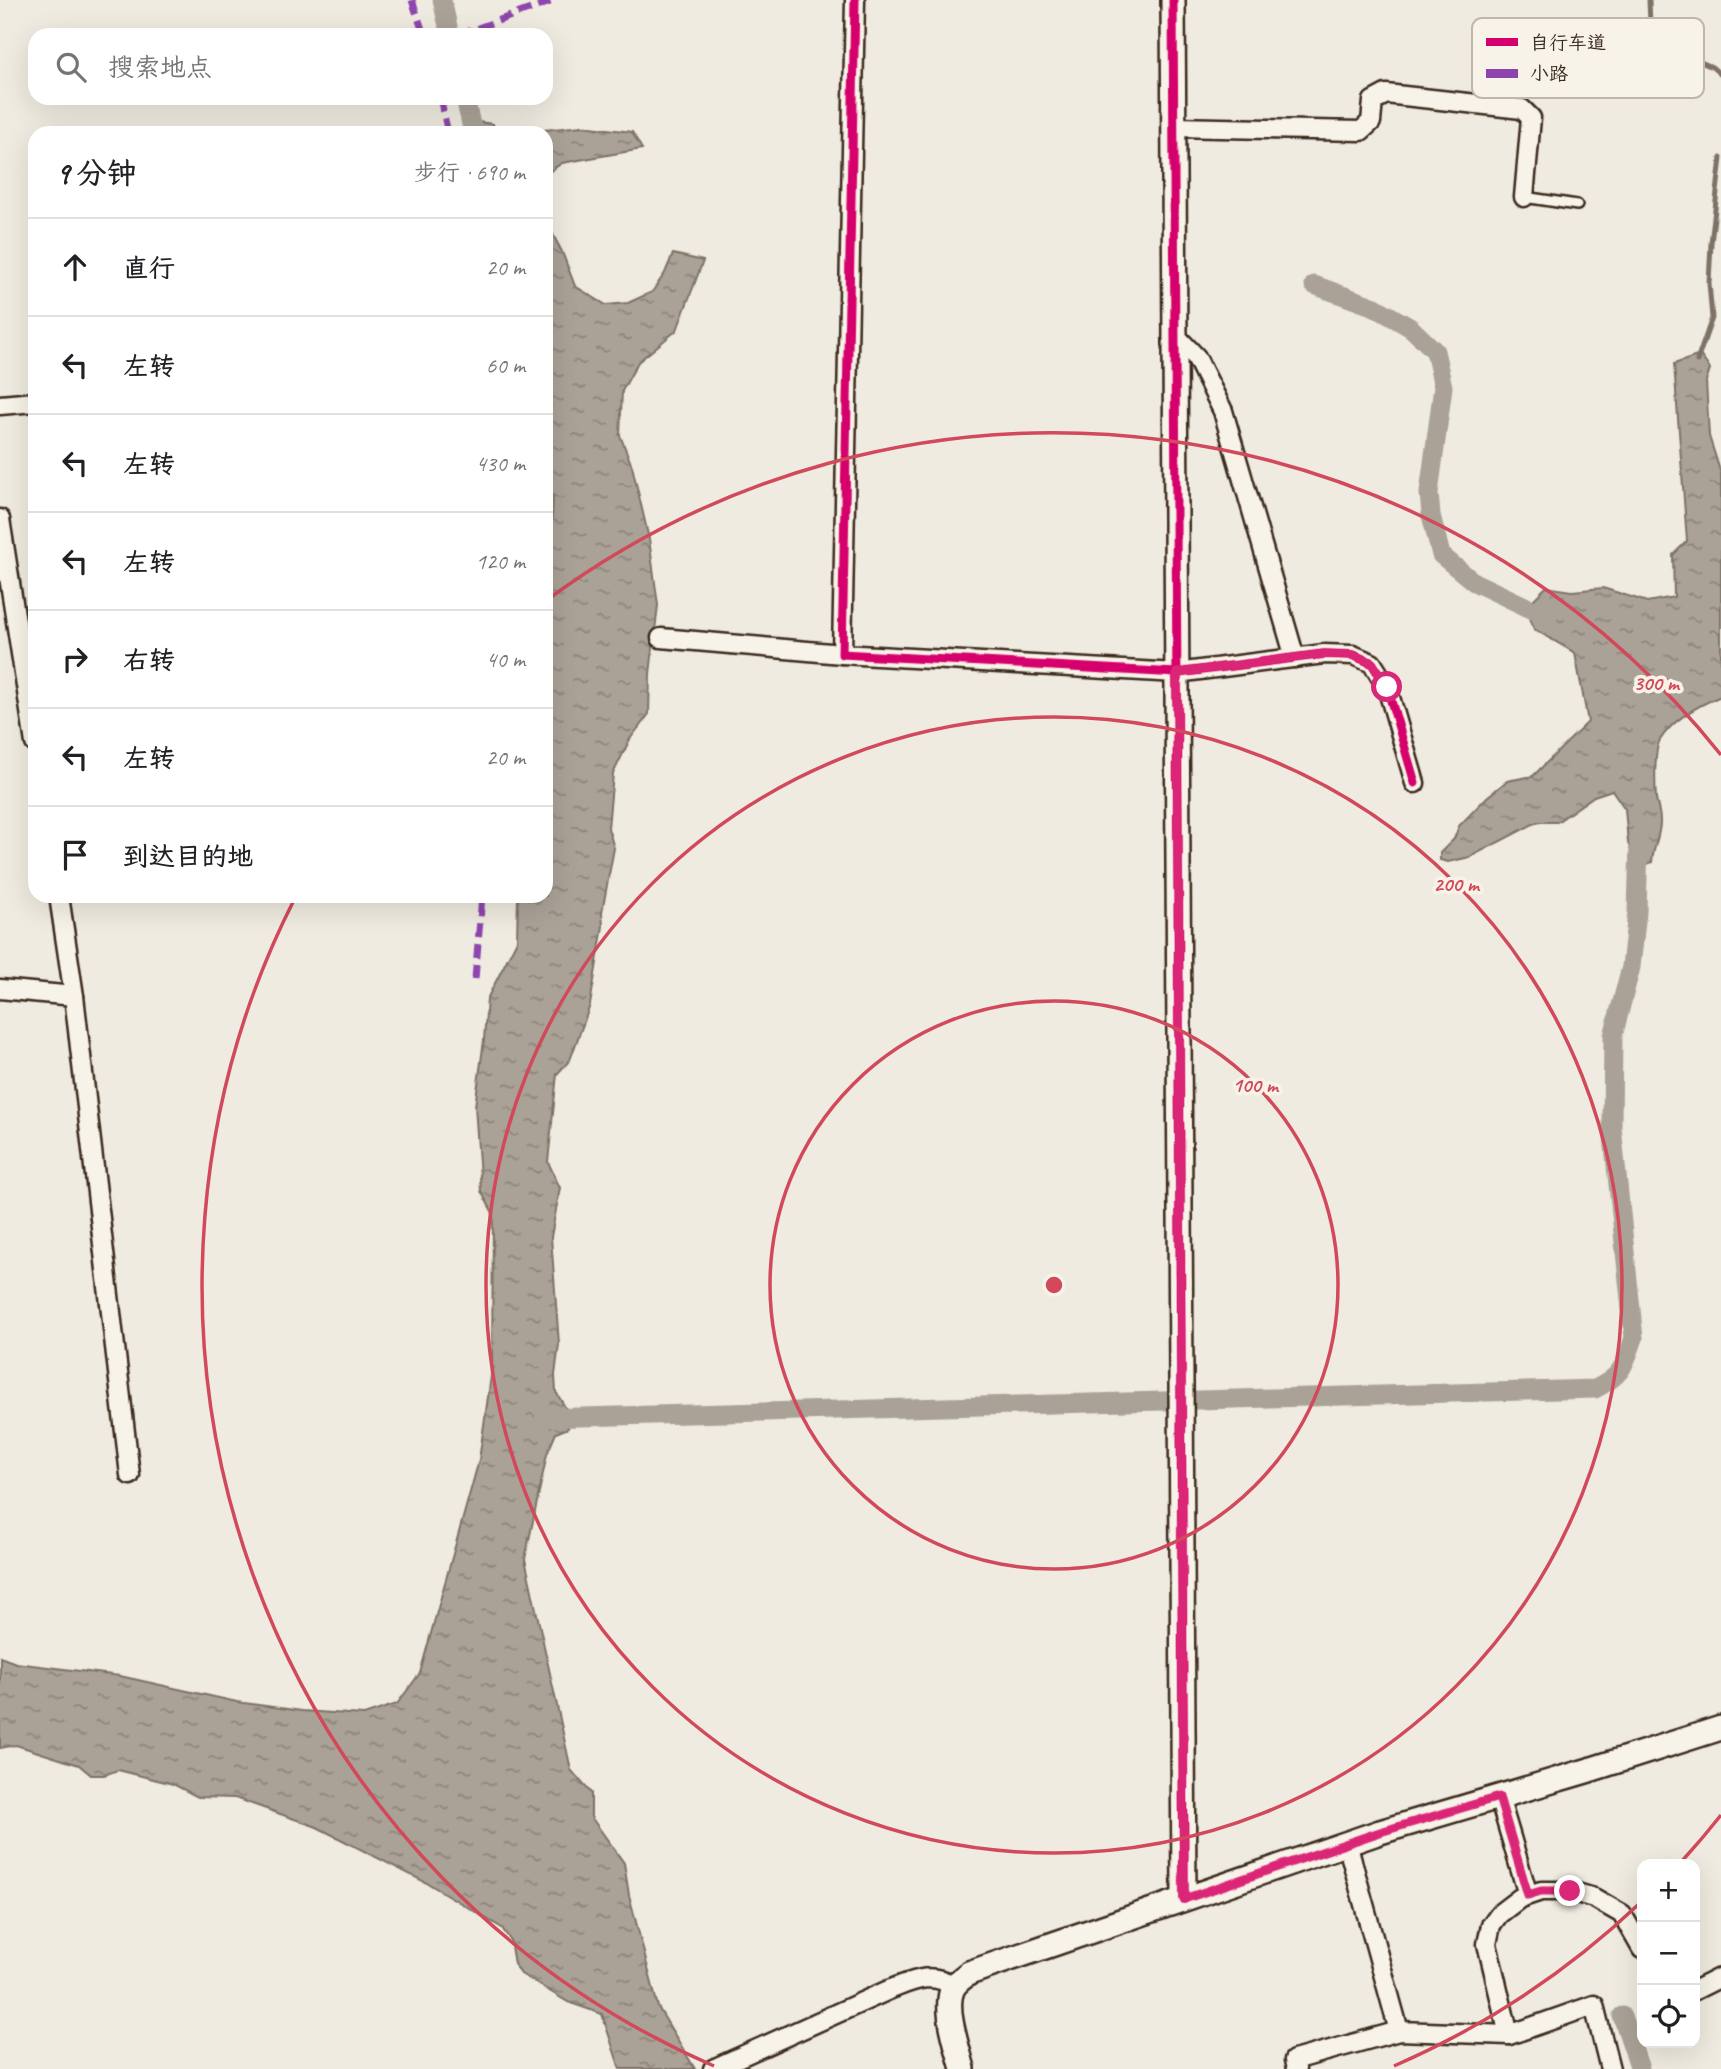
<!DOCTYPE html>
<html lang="zh">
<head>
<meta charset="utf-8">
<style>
  :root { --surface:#fff; --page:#f2f2f2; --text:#202124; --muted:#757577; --line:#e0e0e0 }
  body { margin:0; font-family:Caveat,"LXGW WenKai TC",sans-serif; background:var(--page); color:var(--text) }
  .controls { position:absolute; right:21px; bottom:21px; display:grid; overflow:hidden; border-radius:14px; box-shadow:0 7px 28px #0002 }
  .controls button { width:63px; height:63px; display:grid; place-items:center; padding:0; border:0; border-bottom:2px solid var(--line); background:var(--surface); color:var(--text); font:35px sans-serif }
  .stop { position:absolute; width:21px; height:21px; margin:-16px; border:5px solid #db2777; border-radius:50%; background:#fff }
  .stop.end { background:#db2777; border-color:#fff; box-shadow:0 2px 7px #0008 }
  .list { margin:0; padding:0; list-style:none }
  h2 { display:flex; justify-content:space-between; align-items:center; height:91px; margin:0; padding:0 28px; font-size:30px }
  h2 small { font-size:23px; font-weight:400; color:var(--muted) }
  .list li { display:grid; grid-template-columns:46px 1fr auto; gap:21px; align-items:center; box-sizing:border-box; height:98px; padding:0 28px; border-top:2px solid var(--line) }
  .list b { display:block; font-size:26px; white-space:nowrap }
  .list em { font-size:23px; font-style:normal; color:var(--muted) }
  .icon { flex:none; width:38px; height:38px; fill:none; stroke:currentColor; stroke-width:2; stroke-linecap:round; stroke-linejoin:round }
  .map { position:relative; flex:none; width:1721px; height:2069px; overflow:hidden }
  .search { position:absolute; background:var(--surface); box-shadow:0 7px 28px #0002; left:28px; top:28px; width:525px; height:77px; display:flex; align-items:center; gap:18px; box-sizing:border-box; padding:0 24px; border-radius:21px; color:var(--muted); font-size:26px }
  .panel { position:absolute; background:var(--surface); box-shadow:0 7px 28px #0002; left:28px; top:126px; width:525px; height:777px; border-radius:21px }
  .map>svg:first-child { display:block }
  .water { fill:url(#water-ripples); stroke:#7e7266; stroke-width:2 }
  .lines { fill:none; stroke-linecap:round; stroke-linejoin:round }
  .stream { stroke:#7e7266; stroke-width:5 }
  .canal { stroke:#aaa296; stroke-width:19 }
  .service-casing { stroke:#3b2a1e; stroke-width:14 }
  .minor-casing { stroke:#3b2a1e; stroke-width:23 }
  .tertiary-casing { stroke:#3b2a1e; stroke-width:28 }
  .service { stroke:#f7f3e8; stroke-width:9 }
  .minor { stroke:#f7f3e8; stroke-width:18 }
  .tertiary { stroke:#f7f3e8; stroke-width:23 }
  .quiet { stroke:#8e44ad; stroke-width:7; stroke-dasharray:14 7; stroke-linecap:butt }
  .cycleway-casing { stroke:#f7f3e8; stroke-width:13 }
  .cycleway { stroke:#d6006c; stroke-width:9 }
  .route { stroke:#db2777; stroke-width:9 }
  .ring { fill:none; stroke:#d1495b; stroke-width:3.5 }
  .key { fill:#f7f3e8; stroke:#bfb7ab; stroke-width:2 }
  .key-label { font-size:19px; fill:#3b2a1e }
  .centre { fill:#d1495b; stroke:#f7f3e8; stroke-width:3.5 }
  .ring-label { font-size:21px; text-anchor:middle; font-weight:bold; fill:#d1495b; stroke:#f7f3e8; stroke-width:7; stroke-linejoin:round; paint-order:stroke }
</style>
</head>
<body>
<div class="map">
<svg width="1721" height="2069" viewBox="0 0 1721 2069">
  <defs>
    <pattern id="water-ripples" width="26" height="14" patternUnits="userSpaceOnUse" patternTransform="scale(1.75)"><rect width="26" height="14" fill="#aaa296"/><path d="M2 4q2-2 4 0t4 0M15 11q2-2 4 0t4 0" fill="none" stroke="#8c847a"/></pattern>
  </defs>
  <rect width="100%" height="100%" fill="#efebe0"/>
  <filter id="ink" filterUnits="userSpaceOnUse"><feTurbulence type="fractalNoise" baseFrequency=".0143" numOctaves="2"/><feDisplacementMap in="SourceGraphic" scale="14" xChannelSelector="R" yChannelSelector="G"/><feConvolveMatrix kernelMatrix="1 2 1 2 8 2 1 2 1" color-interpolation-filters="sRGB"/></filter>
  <g filter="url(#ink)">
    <!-- water -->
    <g class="water">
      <polygon points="470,121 493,124 495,133 466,133"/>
      <polygon points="582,126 632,132 642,149 562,163 546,174 546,133 537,133 544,130"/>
      <polygon points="546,221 562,252 575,286 606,305 628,303 652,292 665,273 673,254 703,261 677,330 638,362 622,391 620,435 632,466 649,539 658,605 650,674 649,714 630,739 613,774 608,828 614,848 602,912 603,926 590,1005 570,1060 557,1074 548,1162 560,1188 551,1237 559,1344 555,1375 556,1392 571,1417 568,1428 556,1433 547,1454 525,1559 571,1770 591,1793 591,1817 624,1863 629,1895 658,2007 695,2069 620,2069 602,2014 568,2002 521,1974 514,1964 510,1940 502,1928 429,1884 317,1827 235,1798 198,1797 173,1784 118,1770 104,1775 91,1775 79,1765 16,1745 0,1748 0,1657 16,1663 120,1676 237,1702 302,1711 364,1715 397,1704 420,1673 479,1460 492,1369 493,1213 481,1191 475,1106 484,1040 487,999 517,940 518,896 546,896 546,577 549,570 553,498 546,481"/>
      <path d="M1700 355 1710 369 1706 381 1709 436 1721 474V696C1699 705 1673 719 1660 740 1654 750 1655 785 1656 798 1657 805 1660 813 1660 820 1661 833 1653 848 1652 862L1638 868 1628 843 1625 809 1612 790 1594 796 1557 822H1537L1470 857 1448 862 1440 860V853L1454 839 1459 826 1487 797 1507 781 1533 776 1588 722 1575 653 1534 629 1526 607 1546 587 1572 591 1603 588 1647 602 1674 597 1673 555 1687 541 1674 364Z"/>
    </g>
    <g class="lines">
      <!-- stream -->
      <g class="stream">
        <polyline points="1649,1 1650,23 1665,42 1687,56 1712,67 1721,75"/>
        <polyline points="1697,361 1712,318 1709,283 1711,243 1721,158"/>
      </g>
      <!-- canal -->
      <g class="canal">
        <polyline points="442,0 450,35"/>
        <polyline points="465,98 473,133"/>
        <polyline points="1314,285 1375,307 1411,328 1435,351 1443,387 1429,493 1431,515 1441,555 1474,582 1548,617"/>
        <path d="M544 1418 1595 1389C1623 1375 1624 1366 1634 1338L1612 1127 1613 1036 1631 967 1637 912 1639 842"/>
        <polyline points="1622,2016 1640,2069"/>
      </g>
      <!-- service casing -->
      <g class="service-casing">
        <polyline id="service" points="1524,197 1577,205"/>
      </g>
      <!-- minor casing -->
      <g class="minor-casing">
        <g id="minor">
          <polyline points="855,0 842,654 1177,673 1324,654 1353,655 1372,663 1387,687 1415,783"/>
          <polyline points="1173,127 1361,131 1371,122 1373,101 1386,94 1522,109 1531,118 1524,197"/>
          <polyline points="1175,335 1196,357 1223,411 1295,658"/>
          <polyline points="0,405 35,402"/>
          <polyline points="0,519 35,743"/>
          <polyline points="661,638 842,654"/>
          <polyline points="59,896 74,996"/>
          <polyline points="0,989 74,996 130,1475"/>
          <polyline points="1499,1797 1528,1895"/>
          <polyline points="1347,1843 1399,2031"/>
          <polyline points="1695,1990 1721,1977"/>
          <polyline points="1509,2035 1487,1944 1491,1925 1499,1914 1520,1898 1541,1891 1570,1891 1594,1898 1622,1914 1642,1949"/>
          <path d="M713 2069 891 1989C915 1980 930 1972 953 1985"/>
          <polyline points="1296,2069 1294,2060 1399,2031 1509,2035 1594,2005 1610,2069"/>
        </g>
      </g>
      <!-- tertiary casing -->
      <g class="tertiary-casing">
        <g id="tertiary">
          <polyline points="1173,0 1184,1899"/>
          <path d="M963 2069C958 2048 943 2008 953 1988 956 1982 964 1977 969 1973L1380 1832 1586 1771 1721 1728"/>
        </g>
      </g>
      <!-- service -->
      <use href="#service" class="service"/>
      <!-- minor -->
      <use href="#minor" class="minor"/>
      <!-- tertiary -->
      <use href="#tertiary" class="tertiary"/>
      <!-- quiet -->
      <g class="quiet">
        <polyline points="412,0 424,35"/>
        <polyline points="458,35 556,0"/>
        <polyline points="440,98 448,133"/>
        <polyline points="475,979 482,896"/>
      </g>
      <!-- cycleway casing -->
      <g class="cycleway-casing">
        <g id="cycleway">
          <polyline points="855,0 842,654 1177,673 1324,654 1353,655 1372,663 1387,687 1415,783"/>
          <polyline points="1173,0 1184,1899"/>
        </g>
      </g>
      <!-- cycleway -->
      <use href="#cycleway" class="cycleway"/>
    </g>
  </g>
  <g class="lines" filter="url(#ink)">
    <!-- route -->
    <polyline class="route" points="1387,687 1372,663 1353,655 1324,654 1177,673 1184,1899 1380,1832 1499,1797 1528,1895 1541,1891 1570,1891"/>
  </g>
  <!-- distance rings -->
  <g class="ring">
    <circle cx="1054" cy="1285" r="284"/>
    <circle cx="1054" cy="1285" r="568"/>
    <path d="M1721 1815A852 852 0 0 1 1682 1861M1640 1903A852 852 0 0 1 1394 2066M714 2066A852 852 0 0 1 295 898M547 600A852 852 0 0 1 1721 755"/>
  </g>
  <!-- legend -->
  <rect x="1472" y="18" width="232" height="80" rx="10" class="key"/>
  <rect x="1486" y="38" width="32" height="8" fill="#d6006c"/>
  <rect x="1486" y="69" width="32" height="9" fill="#8e44ad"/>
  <g class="key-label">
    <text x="1530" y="49">自行车道</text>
    <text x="1530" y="80">小路</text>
  </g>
  <circle cx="1054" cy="1285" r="10" class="centre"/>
  <g class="ring-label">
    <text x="1656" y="690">300 m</text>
    <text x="1456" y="891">200 m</text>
    <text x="1255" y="1092">100 m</text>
  </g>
</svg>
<div class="controls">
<button>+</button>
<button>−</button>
<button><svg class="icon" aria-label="locate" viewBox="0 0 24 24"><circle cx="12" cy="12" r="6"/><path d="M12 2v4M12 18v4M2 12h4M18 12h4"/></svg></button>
</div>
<div class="stop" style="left:1387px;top:687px"></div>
<div class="stop end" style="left:1570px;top:1891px"></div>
<div class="search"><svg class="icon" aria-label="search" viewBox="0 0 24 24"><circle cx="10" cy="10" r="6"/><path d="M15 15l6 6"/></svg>搜索地点</div>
<section class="panel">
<h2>9 分钟<small>步行 · 690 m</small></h2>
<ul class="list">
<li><svg class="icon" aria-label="ahead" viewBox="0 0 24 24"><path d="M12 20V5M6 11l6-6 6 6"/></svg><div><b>直行</b></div><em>20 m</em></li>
<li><svg class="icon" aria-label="left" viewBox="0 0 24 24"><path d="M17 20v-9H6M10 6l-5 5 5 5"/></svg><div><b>左转</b></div><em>60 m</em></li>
<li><svg class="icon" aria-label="left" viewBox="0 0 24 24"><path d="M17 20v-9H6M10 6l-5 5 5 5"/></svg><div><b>左转</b></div><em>430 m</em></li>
<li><svg class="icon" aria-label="left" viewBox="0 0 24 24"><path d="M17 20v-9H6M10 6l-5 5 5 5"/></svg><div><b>左转</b></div><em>120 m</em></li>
<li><svg class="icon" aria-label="right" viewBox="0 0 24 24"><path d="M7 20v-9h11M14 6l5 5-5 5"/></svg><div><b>右转</b></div><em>40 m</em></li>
<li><svg class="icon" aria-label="left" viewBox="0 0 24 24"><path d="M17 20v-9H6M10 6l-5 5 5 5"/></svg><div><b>左转</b></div><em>20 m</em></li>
<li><svg class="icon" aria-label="arrive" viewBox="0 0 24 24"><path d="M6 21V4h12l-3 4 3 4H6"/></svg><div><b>到达目的地</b></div></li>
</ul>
</section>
</div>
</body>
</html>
